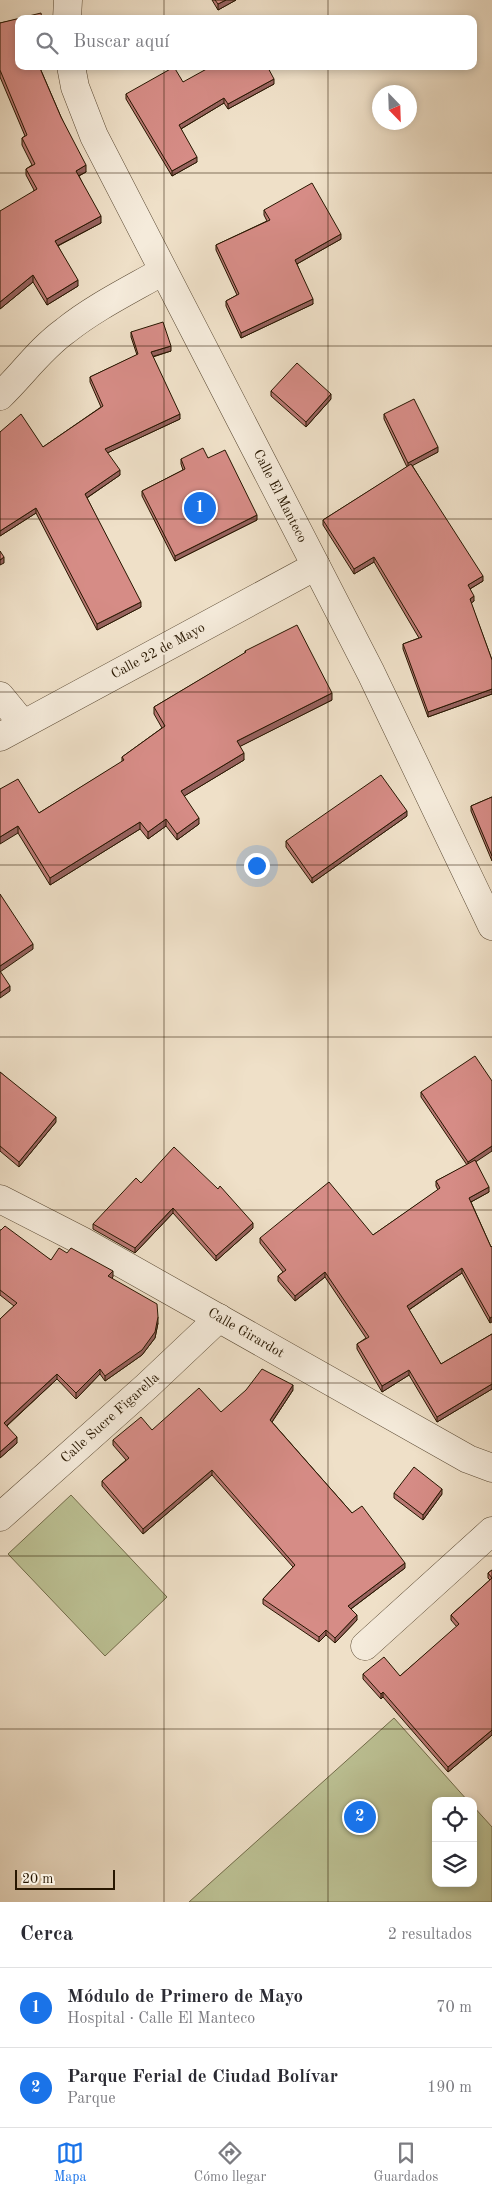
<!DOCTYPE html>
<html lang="es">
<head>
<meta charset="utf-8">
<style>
  :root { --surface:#fff; --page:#f2f2f3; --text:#2b2b33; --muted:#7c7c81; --line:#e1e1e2; --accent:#1a73e8 }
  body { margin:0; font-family:"Old Standard TT",serif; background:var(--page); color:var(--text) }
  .controls { position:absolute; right:15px; bottom:15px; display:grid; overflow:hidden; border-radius:10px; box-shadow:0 2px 8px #0003 }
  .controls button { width:45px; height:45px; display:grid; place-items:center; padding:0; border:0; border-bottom:1px solid var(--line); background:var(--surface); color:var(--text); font:25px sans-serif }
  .compass { position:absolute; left:372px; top:85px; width:45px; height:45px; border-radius:50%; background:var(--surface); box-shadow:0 2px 8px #0003; rotate:157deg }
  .scale { position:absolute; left:15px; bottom:12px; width:100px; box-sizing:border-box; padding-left:5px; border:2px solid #281701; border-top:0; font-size:14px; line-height:18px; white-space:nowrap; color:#281701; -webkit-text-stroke:4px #f5ebdb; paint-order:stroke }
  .you { position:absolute; left:256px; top:865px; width:18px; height:18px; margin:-12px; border:4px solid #fff; border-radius:50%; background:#1a73e8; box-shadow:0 0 0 8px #1a73e833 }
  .badge { display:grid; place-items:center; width:32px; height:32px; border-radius:50%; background:var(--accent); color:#fff; font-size:16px; font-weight:700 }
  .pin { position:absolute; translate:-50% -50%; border:2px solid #fff; box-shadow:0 1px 5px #0006 }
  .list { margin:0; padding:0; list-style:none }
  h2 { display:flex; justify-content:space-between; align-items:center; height:65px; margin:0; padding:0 20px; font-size:21px }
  h2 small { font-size:16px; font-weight:400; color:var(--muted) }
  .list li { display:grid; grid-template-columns:32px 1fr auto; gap:15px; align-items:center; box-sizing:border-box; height:80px; padding:0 20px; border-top:1px solid var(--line) }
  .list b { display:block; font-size:19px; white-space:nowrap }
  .list p { margin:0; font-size:16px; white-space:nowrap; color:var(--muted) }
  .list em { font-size:16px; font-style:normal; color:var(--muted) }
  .icon { flex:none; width:28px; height:28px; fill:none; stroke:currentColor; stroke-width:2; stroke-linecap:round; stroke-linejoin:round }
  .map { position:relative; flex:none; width:492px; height:1902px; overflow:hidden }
  .search { position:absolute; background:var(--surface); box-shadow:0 2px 8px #0003; left:15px; right:15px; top:15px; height:55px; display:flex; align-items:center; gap:12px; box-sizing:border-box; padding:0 18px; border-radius:10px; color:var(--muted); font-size:19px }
  .sheet { height:225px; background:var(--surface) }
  nav { display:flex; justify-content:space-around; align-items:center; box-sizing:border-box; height:70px; border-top:1px solid var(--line); background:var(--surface); font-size:14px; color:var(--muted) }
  nav a { display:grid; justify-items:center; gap:2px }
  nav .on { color:var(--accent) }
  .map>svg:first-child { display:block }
  .green { fill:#bcc194; stroke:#726c4a }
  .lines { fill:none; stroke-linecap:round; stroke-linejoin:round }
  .minor-casing { stroke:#5a4933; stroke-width:29 }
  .tertiary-casing { stroke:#5a4933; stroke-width:29 }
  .minor { stroke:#f5ebdb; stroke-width:28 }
  .tertiary { stroke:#f5ebdb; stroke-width:28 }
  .wall { fill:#b87873; stroke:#281701 }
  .shaded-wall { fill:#96625e; stroke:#281701 }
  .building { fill:#d68c86; stroke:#281701 }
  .grid { fill:none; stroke:#281701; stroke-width:1; stroke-opacity:0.55 }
  .labels { text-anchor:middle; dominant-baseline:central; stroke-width:4.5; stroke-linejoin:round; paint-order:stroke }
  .street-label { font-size:14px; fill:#281701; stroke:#f5ebdb }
</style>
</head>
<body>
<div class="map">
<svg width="492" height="1902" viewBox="0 0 492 1902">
  <rect width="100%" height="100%" fill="#efe0c8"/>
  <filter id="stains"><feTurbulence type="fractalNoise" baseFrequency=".004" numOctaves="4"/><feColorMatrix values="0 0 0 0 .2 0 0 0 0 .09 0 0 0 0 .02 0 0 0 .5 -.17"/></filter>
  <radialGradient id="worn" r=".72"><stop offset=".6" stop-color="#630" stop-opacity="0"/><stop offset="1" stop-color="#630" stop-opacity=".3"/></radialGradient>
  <!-- green -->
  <g class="green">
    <polygon points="71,1495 167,1597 105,1656 8,1554"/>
    <polygon points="394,1718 468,1801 436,1801 436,1883 473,1883 473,1806 492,1827 492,1902 189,1902"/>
  </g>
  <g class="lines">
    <!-- minor casing -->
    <g class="minor-casing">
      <g id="minor">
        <path d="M0 396C22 375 40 349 65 331 95 307 130 290 163 271"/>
        <polyline points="316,566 371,673 492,926"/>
        <polyline points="0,696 23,724"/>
        <polyline points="0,1199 82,1241 468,1459 492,1468"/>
        <polyline points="0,1517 147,1386 219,1318"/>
        <polyline points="365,1646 492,1531"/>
      </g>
    </g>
    <!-- tertiary casing -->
    <g class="tertiary-casing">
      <g id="tertiary">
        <polyline points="67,19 68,0"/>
        <polyline points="0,737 316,566 94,136 75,87 71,66"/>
      </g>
    </g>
    <!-- minor -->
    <use href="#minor" class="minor"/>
    <!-- tertiary -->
    <use href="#tertiary" class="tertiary"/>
  </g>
  <!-- wall -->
  <g class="wall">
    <polygon points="212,0 236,0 218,10"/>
    <polygon points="19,19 61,117 86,172 79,176 101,223 58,246 78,286 47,305 33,282 0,309 34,190 26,175 26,169 32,165 22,145 22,138 25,136 0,77 0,23"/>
    <polygon points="183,82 274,84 228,109 224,103 181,129 197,162 172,176 126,99 126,94"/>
    <polygon points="264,210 341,239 297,264 313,304 241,338 226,306 226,301 237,295 216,250 216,245 267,221 264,215"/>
    <polygon points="131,332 171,351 153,357 180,419 107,453 120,475 87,498 141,607 97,630 36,513 0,536 0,432 43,447 101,407 90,382 90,377 137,355 131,337"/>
    <polygon points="271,391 331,399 306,427 271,396"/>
    <polygon points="384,414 438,452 412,465 483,581 470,589 474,601 471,603 492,660 492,694 428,717 403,649 403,644 419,638 374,562 354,574 323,525 323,520 407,467 384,419"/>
    <polygon points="208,458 257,520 175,561 142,496 142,491 183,470 181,464 181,459"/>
    <polygon points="245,651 332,700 240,746 244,760 184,796 199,824 177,840 166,826 148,839 140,829 50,885 18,833 0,789 39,813 122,762 122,757 162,728 154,714 154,707 245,653"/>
    <polygon points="492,797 492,861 471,811 471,806"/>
    <polygon points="407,816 312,883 286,847 286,841"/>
    <polygon points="0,1072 56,1122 19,1167 0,1151"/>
    <polygon points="421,1092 476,1162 489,1192 471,1202 491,1247 490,1323 462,1273 409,1310 441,1364 492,1334 492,1389 437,1422 409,1375 382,1392 357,1349 357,1344 366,1338 325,1277 295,1301 278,1281 278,1276 283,1272 260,1243 260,1238 373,1235 438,1190 436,1186 436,1181 467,1165 421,1097"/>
    <polygon points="141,1183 253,1228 216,1261 173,1213 135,1253 93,1229 93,1224"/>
    <polygon points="0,1230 51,1260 113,1277 112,1278 158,1323 155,1338 142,1355 105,1381 100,1374 76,1399 57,1379 7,1426 17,1443 0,1458 0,1319 14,1306 0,1295"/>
    <polygon points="293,1390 272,1422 352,1513 405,1568 351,1609 357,1620 335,1643 326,1635 319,1642 263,1604 263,1599 293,1567 212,1475 143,1534 102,1486 102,1481 126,1460 113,1445 113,1440 221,1412"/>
    <polygon points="394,1493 442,1494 423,1520 394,1498"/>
    <polygon points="492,1570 492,1735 448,1772 383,1697 381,1699 363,1679 363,1674 400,1676 457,1627 451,1620 451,1615 490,1580 488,1578 488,1573"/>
  </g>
  <!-- shaded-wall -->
  <g class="shaded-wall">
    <polygon points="226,0 236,0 218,10 218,4"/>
    <polygon points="274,79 274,84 228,109 228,104"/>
    <polygon points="224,98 224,103 179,130 179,125"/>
    <polygon points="197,157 197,162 172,176 172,171"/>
    <polygon points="86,165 86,172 76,177 76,171"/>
    <polygon points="101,216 101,223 55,247 55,241"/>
    <polygon points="341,234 341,239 295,265 295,260"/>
    <polygon points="33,275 33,282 0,309 0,302"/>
    <polygon points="78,280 78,286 47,305 47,299"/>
    <polygon points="313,299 313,304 241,338 241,333"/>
    <polygon points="171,346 171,351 151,357 151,352"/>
    <polygon points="331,394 331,399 306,427 306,422"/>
    <polygon points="180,414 180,419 105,454 105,449"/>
    <polygon points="438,447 438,452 408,468 408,463"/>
    <polygon points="120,470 120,475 85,499 85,494"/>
    <polygon points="36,508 36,513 0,536 0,531"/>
    <polygon points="257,515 257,520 175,561 175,556"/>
    <polygon points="4,557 4,563 0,565 0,560"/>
    <polygon points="374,557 374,562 354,574 354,569"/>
    <polygon points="483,576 483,581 468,590 468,585"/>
    <polygon points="474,596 474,601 470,604 470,599"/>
    <polygon points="141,602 141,607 97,630 97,624"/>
    <polygon points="492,689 492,694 428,717 428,712"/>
    <polygon points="332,693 332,700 237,748 237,741"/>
    <polygon points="244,753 244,760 181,798 181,791"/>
    <polygon points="407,811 407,816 312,883 312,878"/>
    <polygon points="199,818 199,824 177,840 177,834"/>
    <polygon points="166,819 166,826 148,839 148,832"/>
    <polygon points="140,822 140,829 50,885 50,878"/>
    <polygon points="18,826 18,833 0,844 0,837"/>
    <polygon points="33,944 33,949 0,972 0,966"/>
    <polygon points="10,986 10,991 0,998 0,993"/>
    <polygon points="56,1117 56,1122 19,1167 19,1162"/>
    <polygon points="492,1146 492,1151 468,1167 468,1162"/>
    <polygon points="489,1187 489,1192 469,1203 469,1198"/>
    <polygon points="173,1208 173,1213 135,1253 135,1248"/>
    <polygon points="253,1223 253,1228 216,1261 216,1256"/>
    <polygon points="462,1268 462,1273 407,1311 407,1306"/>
    <polygon points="113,1271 113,1277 108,1282 108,1276"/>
    <polygon points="325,1272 325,1277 295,1301 295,1296"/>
    <polygon points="158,1317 158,1323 155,1338 142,1355 105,1381 105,1376"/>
    <polygon points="492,1317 492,1322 490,1323 490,1318"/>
    <polygon points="100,1369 100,1374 76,1399 76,1393"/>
    <polygon points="409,1370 409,1375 382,1392 382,1386"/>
    <polygon points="57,1374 57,1379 4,1428 4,1423"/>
    <polygon points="492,1384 492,1389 437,1422 437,1417"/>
    <polygon points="293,1385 293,1390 270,1425 270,1420"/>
    <polygon points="17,1437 17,1443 0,1458 0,1452"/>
    <polygon points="212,1470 212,1475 143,1534 143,1529"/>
    <polygon points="442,1489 442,1494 423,1520 423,1515"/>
    <polygon points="405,1563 405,1568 348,1611 348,1606"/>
    <polygon points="357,1615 357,1620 335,1643 335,1638"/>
    <polygon points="326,1630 326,1635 319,1642 319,1637"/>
    <polygon points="383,1692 383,1697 381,1699 381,1694"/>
    <polygon points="492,1730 492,1735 448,1772 448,1767"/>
  </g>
  <!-- building -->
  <g class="building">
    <polygon points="215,0 226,0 218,4"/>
    <polygon points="41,13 42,19 19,19 19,66 39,66 61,117 86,165 76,171 101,216 55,241 78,280 47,299 33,275 0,302 0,211 37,189 26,169 35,164 22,138 27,135 0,70 0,23"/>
    <polygon points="212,66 267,66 274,79 228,104 224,98 179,125 197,157 172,171 126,94 174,67 183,82"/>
    <polygon points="312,183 341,234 295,260 313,299 241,333 226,301 239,294 216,245 270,220 264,210"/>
    <polygon points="163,322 171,346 151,352 180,414 105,449 120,470 85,494 141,602 97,624 36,508 0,531 0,432 21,414 43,447 103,406 90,377 138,354 131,332"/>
    <polygon points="297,363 331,394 306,422 271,391"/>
    <polygon points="414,399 438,447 408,463 384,414"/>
    <polygon points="203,448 208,458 225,450 257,515 175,556 142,491 185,469 181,459"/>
    <polygon points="411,464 483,576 468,585 474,596 470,599 492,660 492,689 428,712 403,644 422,637 374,557 354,569 323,520"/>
    <polygon points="0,551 4,557 0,560"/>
    <polygon points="297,625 332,693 237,741 244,753 181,791 199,818 177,834 166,819 148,832 140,822 50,878 18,826 0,837 0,789 18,779 39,813 124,760 122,757 165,726 154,707 246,652 245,651"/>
    <polygon points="381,775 407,811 312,878 286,841"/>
    <polygon points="492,797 492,856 471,806"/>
    <polygon points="0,894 33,944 0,966"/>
    <polygon points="0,971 10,986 0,993"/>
    <polygon points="475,1056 492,1081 492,1146 468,1162 421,1092"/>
    <polygon points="0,1072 56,1117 19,1162 0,1146"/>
    <polygon points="174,1147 218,1189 220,1186 253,1223 216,1256 173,1208 135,1248 93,1224 136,1178 141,1183"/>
    <polygon points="475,1160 489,1187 469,1198 491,1247 492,1246 492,1317 490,1318 462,1268 407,1306 441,1364 492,1334 492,1384 437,1417 409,1370 382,1386 357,1344 369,1337 325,1272 295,1296 278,1276 286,1270 260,1238 329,1182 373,1235 440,1188 436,1181"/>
    <polygon points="5,1226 51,1260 59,1248 67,1253 71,1248 113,1271 108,1276 157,1304 158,1317 155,1332 142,1350 105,1376 100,1369 76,1393 57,1374 4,1423 17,1437 0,1452 0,1319 17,1303 0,1290 0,1230 1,1230"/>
    <polygon points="262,1369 293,1385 270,1420 352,1513 362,1506 405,1563 348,1606 357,1615 335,1638 326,1630 319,1637 263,1599 295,1565 212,1470 143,1529 102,1481 129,1458 113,1440 141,1417 152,1430 199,1388 221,1412 246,1390"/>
    <polygon points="414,1467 442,1489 423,1515 394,1493"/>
    <polygon points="492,1570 492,1578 488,1573"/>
    <polygon points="492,1578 492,1730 448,1767 383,1692 381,1694 363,1674 384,1657 400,1676 459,1624 451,1615"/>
  </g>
  <!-- grid -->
  <path class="grid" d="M164 0V19M328 0V19M164 66V1902M328 66V1902M0 173H492M0 346H492M0 519H492M0 692H492M0 865H492M0 1037H492M0 1210H492M0 1383H492M0 1556H492M0 1729H492"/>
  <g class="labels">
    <!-- street labels -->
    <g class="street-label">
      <text transform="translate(280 496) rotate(63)">Calle El Manteco</text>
      <text transform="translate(158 651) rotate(-28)">Calle 22 de Mayo</text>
      <text transform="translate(246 1333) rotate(30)">Calle Girardot</text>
      <text transform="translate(110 1418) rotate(-42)">Calle Sucre Figarella</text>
    </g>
  </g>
  <rect width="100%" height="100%" filter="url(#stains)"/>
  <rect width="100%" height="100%" fill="url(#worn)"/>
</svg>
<div class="controls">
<button><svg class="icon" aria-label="locate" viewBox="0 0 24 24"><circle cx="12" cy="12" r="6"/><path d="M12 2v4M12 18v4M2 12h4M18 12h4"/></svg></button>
<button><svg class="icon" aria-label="layers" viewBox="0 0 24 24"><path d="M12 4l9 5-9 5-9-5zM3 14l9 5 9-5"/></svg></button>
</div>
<svg class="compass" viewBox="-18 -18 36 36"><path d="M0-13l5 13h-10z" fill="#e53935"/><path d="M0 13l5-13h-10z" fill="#7c7c81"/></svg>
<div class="scale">20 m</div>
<div class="you"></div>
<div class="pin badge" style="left:200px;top:508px">1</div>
<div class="pin badge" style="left:360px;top:1817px">2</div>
<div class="search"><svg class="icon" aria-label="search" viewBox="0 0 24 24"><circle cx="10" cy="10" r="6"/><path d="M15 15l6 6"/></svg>Buscar aquí</div>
</div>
<section class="sheet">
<h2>Cerca<small>2 resultados</small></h2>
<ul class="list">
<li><span class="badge">1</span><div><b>Módulo de Primero de Mayo</b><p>Hospital · Calle El Manteco</p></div><em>70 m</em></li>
<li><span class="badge">2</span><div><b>Parque Ferial de Ciudad Bolívar</b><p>Parque</p></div><em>190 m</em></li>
</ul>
</section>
<nav>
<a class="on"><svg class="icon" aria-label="map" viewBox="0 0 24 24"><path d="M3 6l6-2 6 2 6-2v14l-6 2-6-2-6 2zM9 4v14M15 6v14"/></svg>Mapa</a>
<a><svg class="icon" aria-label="directions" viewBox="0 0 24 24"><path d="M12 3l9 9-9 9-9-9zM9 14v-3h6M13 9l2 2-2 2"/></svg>Cómo llegar</a>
<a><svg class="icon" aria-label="saved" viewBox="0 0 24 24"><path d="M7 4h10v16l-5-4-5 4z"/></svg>Guardados</a>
</nav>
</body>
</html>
